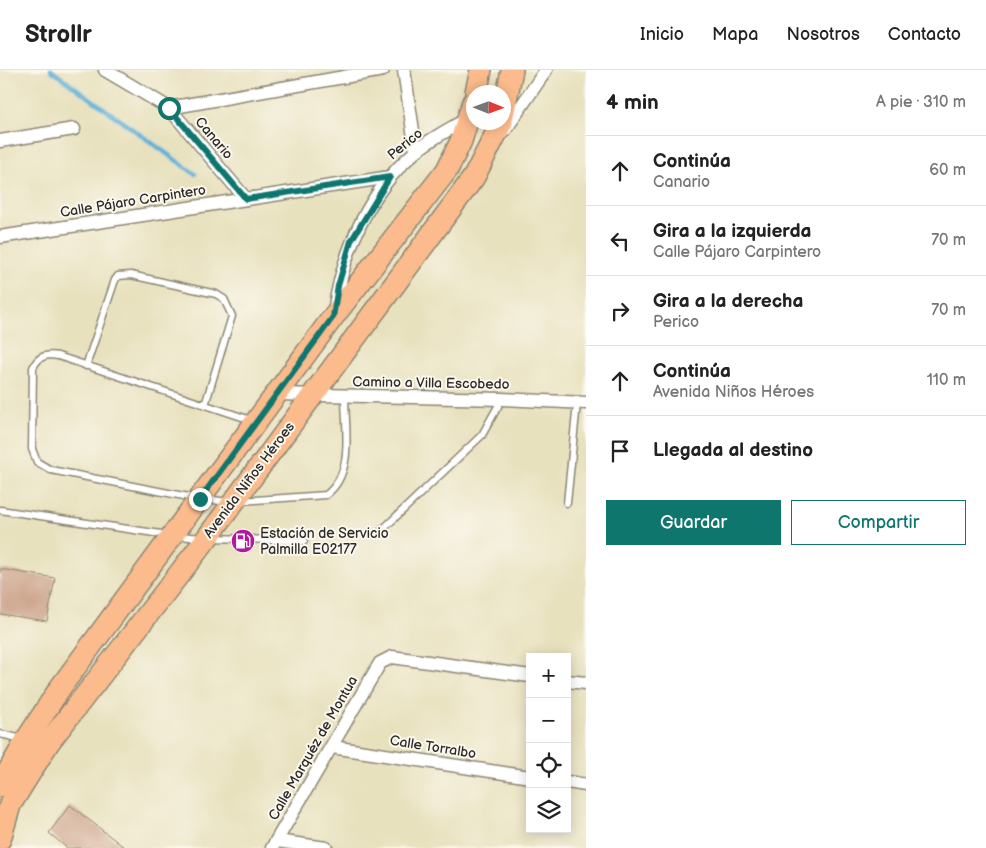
<!DOCTYPE html>
<html lang="es">
<head>
<meta charset="utf-8">
<style>
  :root { --surface:#fff; --page:#f6f6f6; --text:#222; --muted:#767676; --line:#e0e0e0; --accent:#0f766e }
  body { margin:0; font-family:"Balsamiq Sans",sans-serif; background:var(--page); color:var(--text) }
  .controls { position:absolute; right:15px; bottom:15px; display:grid; overflow:hidden; border-radius:0px; box-shadow:0 2px 12px #0003 }
  .controls button { width:45px; height:45px; display:grid; place-items:center; padding:0; border:0; border-bottom:1px solid var(--line); background:var(--surface); color:var(--text); font:25px sans-serif }
  .compass { position:absolute; left:466px; top:15px; width:45px; height:45px; border-radius:50%; background:var(--surface); box-shadow:0 2px 12px #0003; rotate:91deg }
  .stop { position:absolute; width:15px; height:15px; margin:-11px; border:4px solid #0f766e; border-radius:50%; background:#fff }
  .stop.end { background:#0f766e; border-color:#fff; box-shadow:0 1px 5px #0008 }
  .list { margin:0; padding:0; list-style:none }
  h2 { display:flex; justify-content:space-between; align-items:center; height:65px; margin:0; padding:0 20px; font-size:21px }
  h2 small { font-size:16px; font-weight:400; color:var(--muted) }
  .list li { display:grid; grid-template-columns:32px 1fr auto; gap:15px; align-items:center; box-sizing:border-box; height:70px; padding:0 20px; border-top:1px solid var(--line) }
  .list b { display:block; font-size:19px; white-space:nowrap }
  .list p { margin:0; font-size:16px; white-space:nowrap; color:var(--muted) }
  .list em { font-size:16px; font-style:normal; color:var(--muted) }
  .actions { display:flex; gap:10px; padding:15px 20px }
  .actions a { flex:1; padding:11px 0; border:1px solid var(--accent); border-radius:0px; text-align:center; font-size:18px; color:var(--accent) }
  .actions .main { background:var(--accent); color:#fff }
  .icon { flex:none; width:28px; height:28px; fill:none; stroke:currentColor; stroke-width:2; stroke-linecap:round; stroke-linejoin:round }
  .map { position:relative; flex:none; width:586px; height:778px; overflow:hidden }
  header { display:flex; align-items:center; gap:30px; box-sizing:border-box; height:70px; padding:0 25px; background:var(--surface); border-bottom:1px solid var(--line) }
  header strong { font-size:24px }
  nav { display:flex; gap:28px; margin-inline-start:auto; font-size:18px }
  main { display:flex }
  aside { flex:1; background:var(--surface) }
  .map>svg:first-child { display:block }
  .lines { fill:none; stroke-linecap:round; stroke-linejoin:round }
  .stream { stroke:#5eb0d9; stroke-width:4.5 }
  .building { fill:#cca38a }
  .lane-casing { stroke:#8a8674; stroke-width:9 }
  .street-casing { stroke:#8a8674; stroke-width:15 }
  .primary-casing { stroke:#8a8674; stroke-width:24 }
  .lane { stroke:#fff; stroke-width:6 }
  .street { stroke:#fff; stroke-width:12 }
  .primary { stroke:#fbbb8c; stroke-width:21 }
  .route { stroke:#0f766e; stroke-width:6 }
  .labels { text-anchor:middle; dominant-baseline:central; stroke-width:4; stroke-linejoin:round; paint-order:stroke }
  .street-label { font-size:14px; fill:#2b2b2b; stroke:#fbf7ec }
  .poi-label { font-size:14px; fill:#2b2b2b; stroke:#fbf7ec; text-anchor:start }
</style>
</head>
<body>
<header>
<strong>Strollr</strong>
<nav><a>Inicio</a><a>Mapa</a><a>Nosotros</a><a>Contacto</a></nav>
</header>
<main>
<div class="map">
<svg width="586" height="778" viewBox="0 0 586 778">
  <rect width="100%" height="100%" fill="#fbf7ec"/>
  <filter id="ink" filterUnits="userSpaceOnUse"><feTurbulence type="fractalNoise" baseFrequency=".02" numOctaves="2"/><feDisplacementMap in="SourceGraphic" scale="10" xChannelSelector="R" yChannelSelector="G"/><feConvolveMatrix kernelMatrix="1 2 1 2 8 2 1 2 1" color-interpolation-filters="sRGB"/></filter>
  <filter id="wash" filterUnits="userSpaceOnUse"><feTurbulence type="fractalNoise" baseFrequency=".0096" numOctaves="4" result="noise"/><feDisplacementMap in="SourceGraphic" scale="20" xChannelSelector="R" yChannelSelector="G"/><feGaussianBlur stdDeviation="1.12" result="paint"/><feColorMatrix in="noise" values="0 0 0 0 0 0 0 0 0 0 0 0 0 0 0 0 0 1.4 0 .05"/><feComposite in="paint" operator="in"/></filter>
  <g filter="url(#wash)">
    <rect width="100%" height="100%" fill="#e8e1be"/>
    <g class="lines">
      <!-- stream -->
      <polyline class="stream" points="51,0 195,104"/>
    </g>
    <g id="blocks">
      <!-- building -->
      <g class="building">
        <polygon points="0,499 55,508 47,551 0,544"/>
        <polygon points="70,735 125,778 67,778 49,763"/>
      </g>
    </g>
  </g>
  <g filter="url(#ink)">
    <use href="#blocks" fill-opacity="0" stroke="#8a8674" stroke-width="1"/>
    <g class="lines">
      <!-- lane casing -->
      <g class="lane-casing">
        <g id="lane">
          <polyline points="86,296 115,210 118,206 131,205 216,224 224,229 232,246 205,335"/>
          <path d="M194 428 51 400 37 392 32 379 33 298C38 286 46 284 58 286L254 351"/>
          <polyline points="204,429 229,432"/>
          <path d="M241 431 326 425C355 403 345 359 345 326"/>
          <polyline points="567,433 577,333"/>
          <polyline points="0,440 168,465"/>
          <polyline points="380,462 482,365 502,329"/>
          <polyline points="178,466 203,468"/>
          <polyline points="213,468 304,471"/>
          <polyline points="0,664 23,669"/>
        </g>
      </g>
      <!-- street casing -->
      <g class="street-casing">
        <g id="street">
          <polyline points="105,0 169,38 246,129"/>
          <polyline points="404,0 416,81"/>
          <polyline points="169,38 383,0"/>
          <polyline points="503,63 546,0"/>
          <polyline points="0,71 74,59"/>
          <polyline points="0,167 390,107"/>
          <path d="M334 242C343 181 368 122 415 82 430 69 450 59 467 49"/>
          <polyline points="276,324 502,329 586,333"/>
          <polyline points="567,611 586,613"/>
          <polyline points="332,677 530,707"/>
          <polyline points="567,712 586,715"/>
          <polyline points="277,771 326,778"/>
          <polyline points="272,778 380,593 392,587 530,606"/>
        </g>
      </g>
      <!-- primary casing -->
      <g class="primary-casing">
        <g id="primary">
          <polyline points="476,22 481,0"/>
          <polyline points="503,45 512,0"/>
          <polyline points="0,716 27,669 60,618 333,247 447,100 461,71 473,32"/>
          <polyline points="0,769 10,735 49,672 207,468 474,107 502,52"/>
        </g>
      </g>
      <!-- lane -->
      <use href="#lane" class="lane"/>
      <!-- street -->
      <use href="#street" class="street"/>
      <!-- primary -->
      <use href="#primary" class="primary"/>
    </g>
  </g>
  <g class="lines" filter="url(#ink)">
    <!-- route -->
    <polyline class="route" points="169,38 246,129 390,107 351,171 338,216 333,247 200,429"/>
  </g>
  <!-- icons -->
  <defs>
    <g id="fuel-disc" transform="scale(1.25)"><circle r="9.5" fill="#b5179e" stroke="#fbf7ec"/><path d="M-5.5-6h7V0h2V4h1.3V-2.5L3-4.5l.8-.8L6-3V5H2.5V1h-1V6h-7ZM-4.2-4.7v3.2H.2V-4.7Z" fill="#fff"/></g>
  </defs>
  <g fill-rule="evenodd">
    <use href="#fuel-disc" x="243" y="471"/>
  </g>
  <g class="labels">
    <!-- street labels -->
    <g class="street-label">
      <text transform="translate(214 68) rotate(50)">Canario</text>
      <text transform="translate(405 74) rotate(-39)">Perico</text>
      <text transform="translate(133 131) rotate(-9)">Calle Pájaro Carpintero</text>
      <text transform="translate(431 313) rotate(1)">Camino a Villa Escobedo</text>
      <text transform="translate(249 410) rotate(-53)">Avenida Niños Héroes</text>
      <text transform="translate(433 677) rotate(9)">Calle Torralbo</text>
      <text transform="translate(313 678) rotate(-60)">Calle Marquéz de Montua</text>
    </g>
    <!-- poi labels -->
    <g class="poi-label">
      <text x="260" y="463">Estación de Servicio<tspan x="260" dy="16">Palmilla E02177</tspan></text>
    </g>
  </g>
</svg>
<div class="controls">
<button>+</button>
<button>−</button>
<button><svg class="icon" aria-label="locate" viewBox="0 0 24 24"><circle cx="12" cy="12" r="6"/><path d="M12 2v4M12 18v4M2 12h4M18 12h4"/></svg></button>
<button><svg class="icon" aria-label="layers" viewBox="0 0 24 24"><path d="M12 4l9 5-9 5-9-5zM3 14l9 5 9-5"/></svg></button>
</div>
<svg class="compass" viewBox="-18 -18 36 36"><path d="M0-13l5 13h-10z" fill="#e53935"/><path d="M0 13l5-13h-10z" fill="#767676"/></svg>
<div class="stop" style="left:169px;top:38px"></div>
<div class="stop end" style="left:200px;top:429px"></div>
</div>
<aside>
<h2>4 min<small>A pie · 310 m</small></h2>
<ul class="list">
<li><svg class="icon" aria-label="ahead" viewBox="0 0 24 24"><path d="M12 20V5M6 11l6-6 6 6"/></svg><div><b>Continúa</b><p>Canario</p></div><em>60 m</em></li>
<li><svg class="icon" aria-label="left" viewBox="0 0 24 24"><path d="M17 20v-9H6M10 6l-5 5 5 5"/></svg><div><b>Gira a la izquierda</b><p>Calle Pájaro Carpintero</p></div><em>70 m</em></li>
<li><svg class="icon" aria-label="right" viewBox="0 0 24 24"><path d="M7 20v-9h11M14 6l5 5-5 5"/></svg><div><b>Gira a la derecha</b><p>Perico</p></div><em>70 m</em></li>
<li><svg class="icon" aria-label="ahead" viewBox="0 0 24 24"><path d="M12 20V5M6 11l6-6 6 6"/></svg><div><b>Continúa</b><p>Avenida Niños Héroes</p></div><em>110 m</em></li>
<li><svg class="icon" aria-label="arrive" viewBox="0 0 24 24"><path d="M6 21V4h12l-3 4 3 4H6"/></svg><div><b>Llegada al destino</b></div></li>
</ul>
<div class="actions"><a class="main">Guardar</a><a>Compartir</a></div>
</aside>
</main>
</body>
</html>
